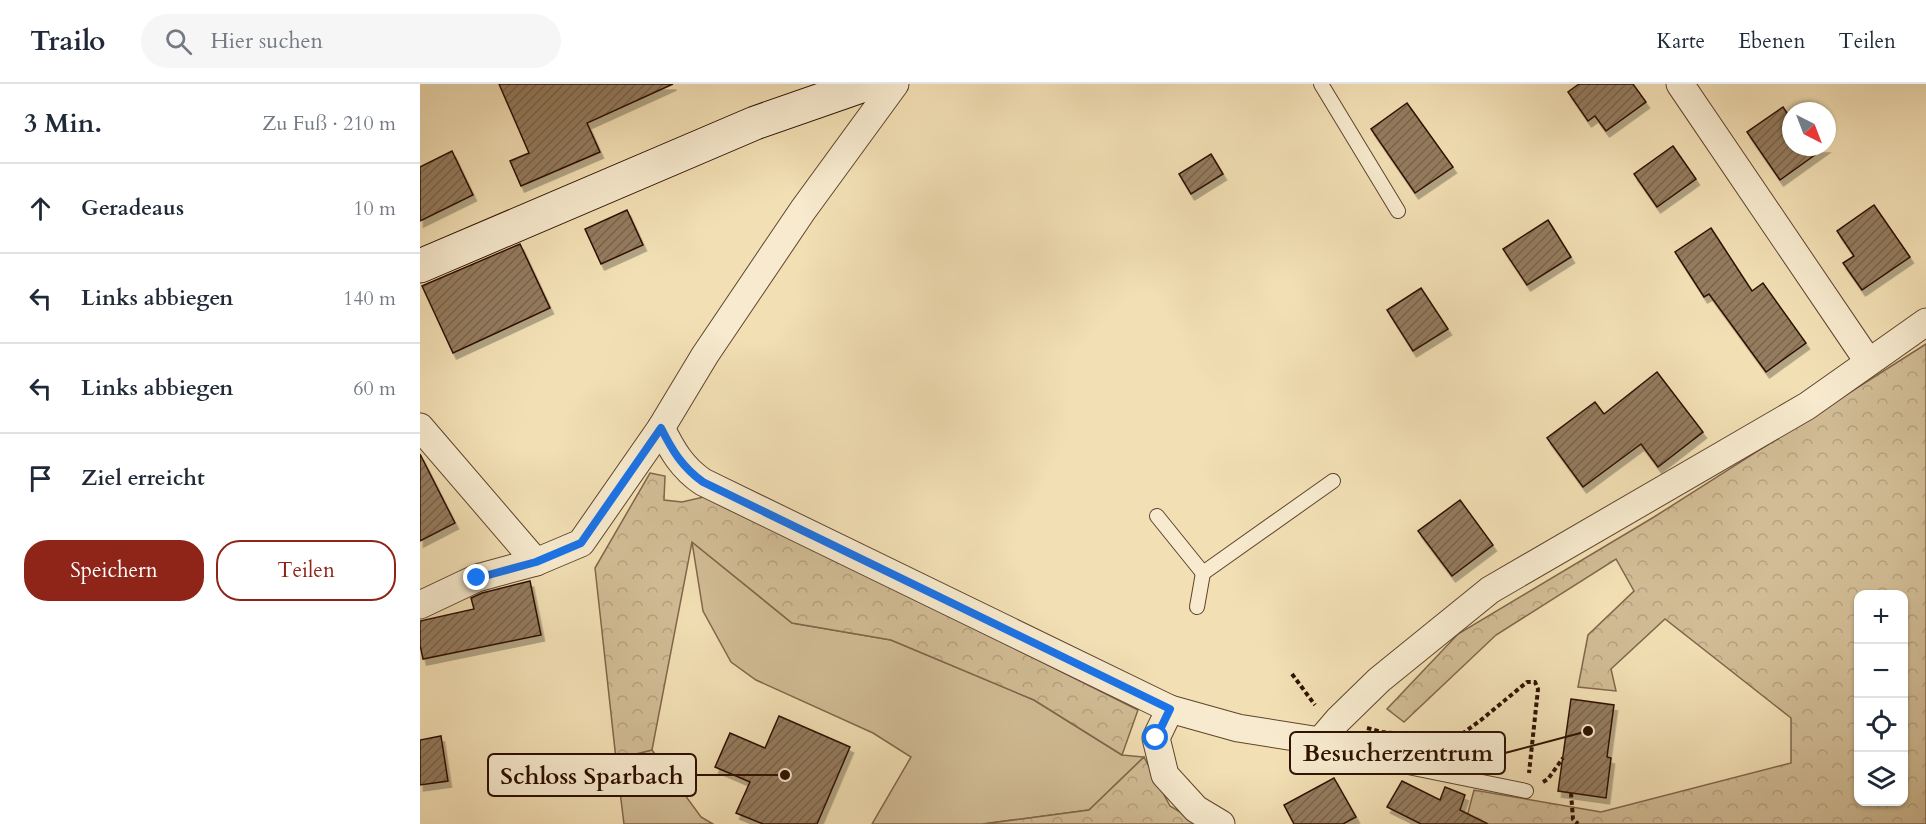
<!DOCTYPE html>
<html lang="de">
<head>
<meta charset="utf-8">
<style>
  :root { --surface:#fff; --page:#f6f6f7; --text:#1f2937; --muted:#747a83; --line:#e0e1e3; --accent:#8f2418 }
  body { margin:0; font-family:Cardo,serif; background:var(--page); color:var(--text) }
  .controls { position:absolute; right:18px; bottom:18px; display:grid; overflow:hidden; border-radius:12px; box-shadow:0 2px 4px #0004 }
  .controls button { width:54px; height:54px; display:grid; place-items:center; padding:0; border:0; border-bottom:2px solid var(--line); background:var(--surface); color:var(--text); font:30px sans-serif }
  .compass { position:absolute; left:1362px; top:18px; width:54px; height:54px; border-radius:50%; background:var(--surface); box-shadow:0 2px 4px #0004; rotate:138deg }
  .stop { position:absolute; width:18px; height:18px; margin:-14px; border:4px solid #1a73e8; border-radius:50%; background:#fff }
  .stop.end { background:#1a73e8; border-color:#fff; box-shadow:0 2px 6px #0008 }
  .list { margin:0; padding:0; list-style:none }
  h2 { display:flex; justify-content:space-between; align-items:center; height:78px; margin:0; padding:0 24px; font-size:26px }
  h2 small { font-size:20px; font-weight:400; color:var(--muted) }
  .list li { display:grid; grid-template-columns:39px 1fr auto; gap:18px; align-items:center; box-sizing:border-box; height:90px; padding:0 24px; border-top:2px solid var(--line) }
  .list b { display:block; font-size:22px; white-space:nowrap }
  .list em { font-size:20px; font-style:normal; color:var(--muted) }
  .actions { display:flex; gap:12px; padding:18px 24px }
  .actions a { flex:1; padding:14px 0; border:2px solid var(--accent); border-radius:24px; text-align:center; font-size:21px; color:var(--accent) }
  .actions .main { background:var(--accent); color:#fff }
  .icon { flex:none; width:33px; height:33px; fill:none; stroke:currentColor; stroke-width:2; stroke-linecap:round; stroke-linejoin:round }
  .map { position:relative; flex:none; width:1506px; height:740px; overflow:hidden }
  header { display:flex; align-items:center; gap:36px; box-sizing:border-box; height:84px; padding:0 30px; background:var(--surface); border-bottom:2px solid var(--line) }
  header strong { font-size:28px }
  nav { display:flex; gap:33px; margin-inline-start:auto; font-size:21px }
  .search { width:420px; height:54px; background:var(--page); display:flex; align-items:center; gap:15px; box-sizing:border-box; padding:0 21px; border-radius:33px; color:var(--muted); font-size:22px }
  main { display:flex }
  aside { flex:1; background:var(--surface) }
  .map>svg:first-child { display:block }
  .grass { fill:#d1bc95; stroke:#80664a; stroke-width:1.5 }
  .forest { fill:url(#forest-crowns); stroke:#80664a; stroke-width:1.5; fill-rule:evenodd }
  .building { fill:url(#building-hatch); stroke:#2e1100; stroke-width:1.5; filter:url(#shadow) }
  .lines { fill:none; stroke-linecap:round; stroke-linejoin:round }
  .lane-casing { stroke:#5f442d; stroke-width:16 }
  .street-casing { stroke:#5f442d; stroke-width:29 }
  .secondary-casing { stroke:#2e1100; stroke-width:35 }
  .path { stroke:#2e1100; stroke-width:4; stroke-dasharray:4.5 3; stroke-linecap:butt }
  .lane { stroke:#f7eace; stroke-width:14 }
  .street { stroke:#f7eace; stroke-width:27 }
  .secondary { stroke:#f7eace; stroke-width:33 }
  .route { stroke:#1a73e8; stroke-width:8 }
  .leader { fill:none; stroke:#2e1100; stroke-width:2 }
  .callout-dot { fill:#2e1100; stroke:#f7eace; stroke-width:2 }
  .callout { fill:#f7eace; stroke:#2e1100; stroke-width:2 }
  .callout-label { font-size:24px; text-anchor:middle; font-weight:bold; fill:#2e1100 }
</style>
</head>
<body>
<header>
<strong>Trailo</strong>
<div class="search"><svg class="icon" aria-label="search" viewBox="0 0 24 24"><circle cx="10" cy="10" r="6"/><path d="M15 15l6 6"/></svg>Hier suchen</div>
<nav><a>Karte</a><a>Ebenen</a><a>Teilen</a></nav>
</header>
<main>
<aside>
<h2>3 Min.<small>Zu Fuß · 210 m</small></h2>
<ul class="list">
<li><svg class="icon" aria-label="ahead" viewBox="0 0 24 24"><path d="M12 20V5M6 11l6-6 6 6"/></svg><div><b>Geradeaus</b></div><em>10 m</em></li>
<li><svg class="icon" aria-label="left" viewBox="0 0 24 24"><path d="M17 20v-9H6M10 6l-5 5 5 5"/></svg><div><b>Links abbiegen</b></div><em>140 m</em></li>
<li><svg class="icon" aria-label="left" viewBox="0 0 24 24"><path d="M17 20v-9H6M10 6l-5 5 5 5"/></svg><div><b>Links abbiegen</b></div><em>60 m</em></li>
<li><svg class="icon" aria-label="arrive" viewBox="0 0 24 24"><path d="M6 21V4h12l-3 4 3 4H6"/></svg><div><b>Ziel erreicht</b></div></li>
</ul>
<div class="actions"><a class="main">Speichern</a><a>Teilen</a></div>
</aside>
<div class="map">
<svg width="1506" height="740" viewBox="0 0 1506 740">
  <defs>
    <pattern id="forest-crowns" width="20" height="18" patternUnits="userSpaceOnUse" patternTransform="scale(1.5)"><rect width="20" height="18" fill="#d1bc95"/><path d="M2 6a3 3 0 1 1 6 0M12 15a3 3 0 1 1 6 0" fill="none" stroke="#b4a17f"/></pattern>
    <pattern id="building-hatch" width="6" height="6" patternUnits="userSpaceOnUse" patternTransform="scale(1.5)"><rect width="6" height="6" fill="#947c5e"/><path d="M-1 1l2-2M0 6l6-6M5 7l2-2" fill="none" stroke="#79644b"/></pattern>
    <filter id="shadow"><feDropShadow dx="3.5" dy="6" stdDeviation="0" flood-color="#0004"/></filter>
  </defs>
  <rect width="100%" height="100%" fill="#f2dfb4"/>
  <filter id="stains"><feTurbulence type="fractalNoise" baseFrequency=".00333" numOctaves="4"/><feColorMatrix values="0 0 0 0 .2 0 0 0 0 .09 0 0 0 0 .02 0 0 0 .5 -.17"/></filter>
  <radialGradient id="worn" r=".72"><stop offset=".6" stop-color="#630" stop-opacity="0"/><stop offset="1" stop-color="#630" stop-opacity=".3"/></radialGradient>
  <!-- grass -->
  <g class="grass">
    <polygon points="272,458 372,539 471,556 614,616 702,671 724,673 669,726 563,740 452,740 491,673 453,649 336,596 311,578 283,527"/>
    <polygon points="232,666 281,733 293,740 204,740 196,675"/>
  </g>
  <!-- forest -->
  <g class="forest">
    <path d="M1506 260V740H1045L1054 706 1181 728 1371 679V634L1245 535 1191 585 1196 607 1158 603 1168 551 1214 507 1196 475 1076 551 984 638 967 625 1038 550 1234 433ZM1438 511H1484V718H1438Z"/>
    <polygon points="230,389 245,392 244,416 262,418 288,412 718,626 702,671 614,616 471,556 372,539 272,458 232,666 196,675 175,484"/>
    <polygon points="724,673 750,722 780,740 563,740 669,726"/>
  </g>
  <!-- building -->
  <g class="building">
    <polygon points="79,0 253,0 167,39 180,68 101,102 90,77 109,69"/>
    <polygon points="1159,0 1213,0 1226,18 1186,47 1175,32 1168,37 1148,8"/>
    <polygon points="987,19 1033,83 995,109 951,45"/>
    <polygon points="1363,23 1371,35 1371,63 1406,63 1360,96 1327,48"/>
    <polygon points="1253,62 1276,95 1237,123 1214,90"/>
    <polygon points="32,67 53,111 0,137 0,83"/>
    <polygon points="791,70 803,90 771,110 759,90"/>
    <polygon points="1454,121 1490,173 1442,206 1423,179 1434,172 1417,147"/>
    <polygon points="207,126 223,161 181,180 165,145"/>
    <polygon points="1128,136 1151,173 1107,201 1083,165"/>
    <polygon points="1291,144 1332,207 1343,199 1386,259 1346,288 1289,210 1284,213 1255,168"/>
    <polygon points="100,160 130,224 33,269 2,202"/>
    <polygon points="1001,204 1028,245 993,267 967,226"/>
    <polygon points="1237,288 1283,348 1238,383 1221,360 1163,403 1127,354 1175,318 1184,330"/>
    <polygon points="0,370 35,439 0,457"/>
    <polygon points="1040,416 1073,461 1032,492 998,447"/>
    <polygon points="110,497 121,551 3,575 0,561 0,537 54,525 51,514 62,509"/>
    <polygon points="1151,615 1194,621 1187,673 1191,674 1186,714 1138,707"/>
    <polygon points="359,632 430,663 397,740 343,740 316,729 330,698 295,683 310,649 345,664"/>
    <polygon points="21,652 28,697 0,701 0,656"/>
    <polygon points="914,694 936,733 923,740 874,740 864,721"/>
    <polygon points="982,697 1020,716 1025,703 1045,711 1040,726 1068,740 1001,740 967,723"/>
  </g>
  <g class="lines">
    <!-- lane casing -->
    <g class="lane-casing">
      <g id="lane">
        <polyline points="901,0 978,127"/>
        <polyline points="737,432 783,489 913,397"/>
        <polyline points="777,523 783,489"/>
        <polyline points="900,657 983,682 1106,707"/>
      </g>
    </g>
    <!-- street casing -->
    <g class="street-casing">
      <g id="street">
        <polyline points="1260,0 1448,277"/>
        <polyline points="0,343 116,478"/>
        <path d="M241 344C252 366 262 384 283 398L750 625 818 644 900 657 918 636 959 596 1070 506 1387 322 1506 238"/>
        <polyline points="0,521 57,494 116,478 161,459 241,344 285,271 383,126 475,0"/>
        <polyline points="750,625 736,654 745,691 776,725 801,740"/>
      </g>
    </g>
    <!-- secondary casing -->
    <g class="secondary-casing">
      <polyline id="secondary" points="0,182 335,39 447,0"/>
    </g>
    <!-- path -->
    <g class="path">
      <polyline points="872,590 895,621"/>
      <polyline points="947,644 962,648 1035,655 1061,636 1107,598 1115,598 1118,605 1109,689"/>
      <polyline points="1123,698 1128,695 1143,674"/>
      <polyline points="1151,709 1153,735 1158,740"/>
    </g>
    <!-- lane -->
    <use href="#lane" class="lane"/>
    <!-- street -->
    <use href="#street" class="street"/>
    <!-- secondary -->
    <use href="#secondary" class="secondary"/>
  </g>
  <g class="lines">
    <!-- route -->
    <path class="route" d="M57 494 116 478 161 459 241 344C252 366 262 383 283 398L750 625 736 654"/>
  </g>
  <!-- callouts -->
  <path class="leader" d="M1168 647L1085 669M365 691L276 691"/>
  <g class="callout-dot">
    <circle cx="1168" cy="647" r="6"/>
    <circle cx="365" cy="691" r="6"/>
  </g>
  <g class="callout">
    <rect x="870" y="648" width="215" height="42" rx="6"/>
    <rect x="68" y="670" width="208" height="42" rx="6"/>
  </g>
  <g class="callout-label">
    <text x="978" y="677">Besucherzentrum</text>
    <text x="172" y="700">Schloss Sparbach</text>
  </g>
  <rect width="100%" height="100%" filter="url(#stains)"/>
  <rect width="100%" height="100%" fill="url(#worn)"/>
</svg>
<div class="controls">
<button>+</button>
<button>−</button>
<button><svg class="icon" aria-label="locate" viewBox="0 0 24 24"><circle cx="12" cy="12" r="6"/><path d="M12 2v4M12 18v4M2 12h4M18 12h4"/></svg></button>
<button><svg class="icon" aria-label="layers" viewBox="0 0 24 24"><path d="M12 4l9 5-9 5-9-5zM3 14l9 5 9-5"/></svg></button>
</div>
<svg class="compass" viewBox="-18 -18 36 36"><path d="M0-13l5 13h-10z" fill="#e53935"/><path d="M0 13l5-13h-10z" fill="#747a83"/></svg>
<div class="stop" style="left:736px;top:654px"></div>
<div class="stop end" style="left:57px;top:494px"></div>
</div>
</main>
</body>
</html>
